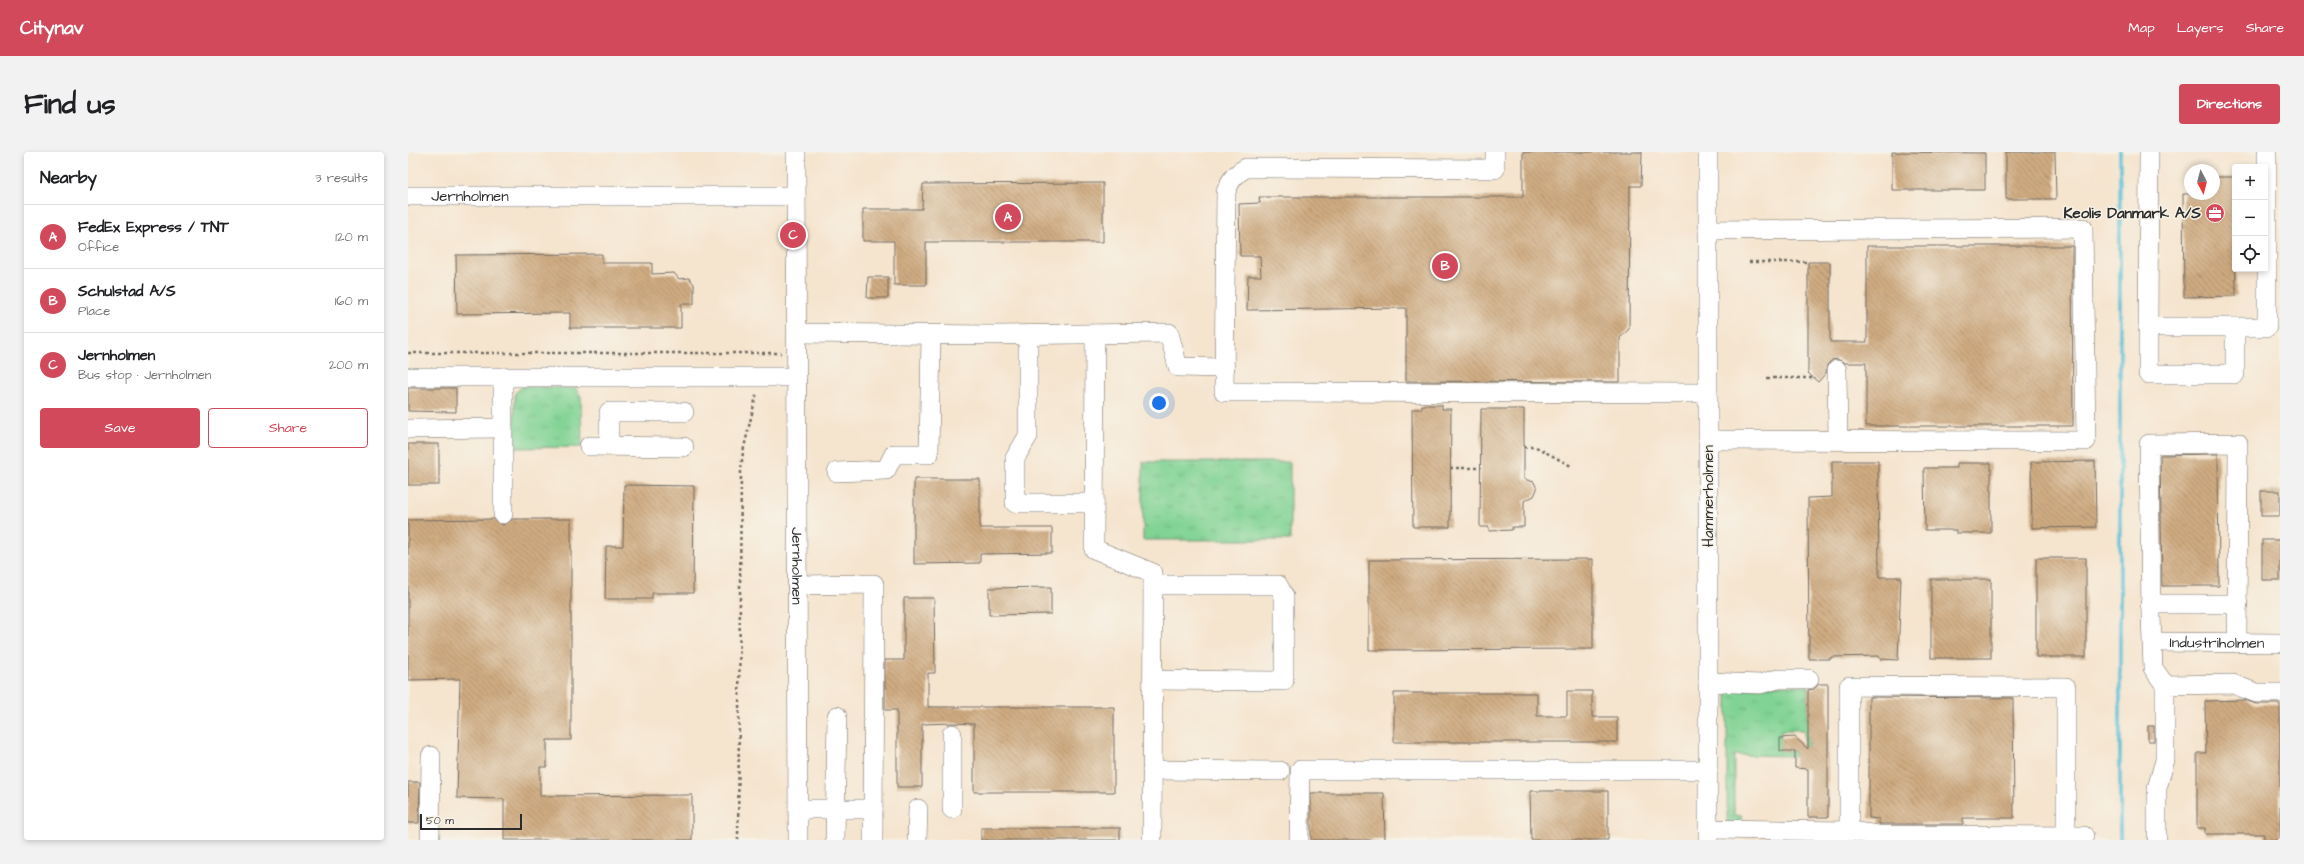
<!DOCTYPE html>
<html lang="en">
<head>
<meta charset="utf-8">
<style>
  :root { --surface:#fff; --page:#f2f2f2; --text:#202124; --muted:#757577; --line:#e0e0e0; --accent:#d1495b }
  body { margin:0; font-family:"Architects Daughter",sans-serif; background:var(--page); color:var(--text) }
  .controls { position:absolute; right:12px; top:12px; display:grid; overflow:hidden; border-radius:4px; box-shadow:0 2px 6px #0003 }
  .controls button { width:36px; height:36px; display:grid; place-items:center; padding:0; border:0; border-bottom:1px solid var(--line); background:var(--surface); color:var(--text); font:20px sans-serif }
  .compass { position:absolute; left:1776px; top:12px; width:36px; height:36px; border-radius:50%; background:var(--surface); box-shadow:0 2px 6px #0003; rotate:173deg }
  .scale { position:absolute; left:12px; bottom:10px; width:102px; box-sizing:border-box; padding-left:4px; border:2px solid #2b2b2b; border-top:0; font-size:11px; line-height:14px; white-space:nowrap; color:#2b2b2b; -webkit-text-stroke:3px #f7f3e8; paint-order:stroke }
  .you { position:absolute; left:751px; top:251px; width:14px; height:14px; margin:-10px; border:3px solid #fff; border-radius:50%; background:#1a73e8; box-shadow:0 0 0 6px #1a73e833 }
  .badge { display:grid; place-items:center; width:26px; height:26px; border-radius:50%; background:var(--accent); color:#fff; font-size:13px; font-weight:700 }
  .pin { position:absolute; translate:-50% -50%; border:2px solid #fff; box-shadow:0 1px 4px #0006 }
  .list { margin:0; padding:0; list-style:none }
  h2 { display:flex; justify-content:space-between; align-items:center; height:52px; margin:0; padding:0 16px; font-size:17px }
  h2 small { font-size:13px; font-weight:400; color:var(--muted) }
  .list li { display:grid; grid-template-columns:26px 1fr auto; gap:12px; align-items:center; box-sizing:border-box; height:64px; padding:0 16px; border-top:1px solid var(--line) }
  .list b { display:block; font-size:15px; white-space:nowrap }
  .list p { margin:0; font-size:13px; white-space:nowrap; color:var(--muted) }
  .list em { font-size:13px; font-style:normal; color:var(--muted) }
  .actions { display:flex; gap:8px; padding:12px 16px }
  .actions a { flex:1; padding:9px 0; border:1px solid var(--accent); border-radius:4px; text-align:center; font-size:14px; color:var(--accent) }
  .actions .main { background:var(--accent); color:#fff }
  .icon { flex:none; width:22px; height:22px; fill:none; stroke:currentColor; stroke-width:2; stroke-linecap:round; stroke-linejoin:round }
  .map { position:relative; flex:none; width:1872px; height:688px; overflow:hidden; border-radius:4px }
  header { display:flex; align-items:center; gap:24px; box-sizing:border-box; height:56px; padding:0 20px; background:var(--accent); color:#fff }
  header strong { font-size:19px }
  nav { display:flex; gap:22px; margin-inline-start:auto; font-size:14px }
  .intro { display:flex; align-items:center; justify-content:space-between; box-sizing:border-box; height:96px; padding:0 24px }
  h1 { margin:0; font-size:28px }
  .button { padding:10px 18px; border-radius:4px; background:var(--accent); color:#fff; font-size:14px; font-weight:700 }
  main { display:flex; gap:24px; padding:0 24px }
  aside { flex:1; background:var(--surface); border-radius:4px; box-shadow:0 2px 6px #0003 }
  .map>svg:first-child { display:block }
  .grass { fill:url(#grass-tufts); stroke:#567f60 }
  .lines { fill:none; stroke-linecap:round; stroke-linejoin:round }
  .stream { stroke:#58c0d5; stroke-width:4 }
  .building { fill:url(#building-back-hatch) }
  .minor-casing { stroke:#726c64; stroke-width:20 }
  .path { stroke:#726c64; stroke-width:2.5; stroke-dasharray:3 3; stroke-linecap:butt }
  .minor { stroke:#fff; stroke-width:19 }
  .labels { text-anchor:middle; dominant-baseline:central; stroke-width:3; stroke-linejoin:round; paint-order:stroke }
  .street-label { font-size:15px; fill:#2b2b2b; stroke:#f7f3e8 }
  .poi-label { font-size:15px; font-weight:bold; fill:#2b2b2b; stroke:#f7f3e8; text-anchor:end }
</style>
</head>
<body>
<header>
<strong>Citynav</strong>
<nav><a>Map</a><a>Layers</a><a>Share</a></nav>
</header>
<div class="intro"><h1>Find us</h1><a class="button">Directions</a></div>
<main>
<aside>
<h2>Nearby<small>3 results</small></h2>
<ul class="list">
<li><span class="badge">A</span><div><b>FedEx Express / TNT</b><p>Office</p></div><em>120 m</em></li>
<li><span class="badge">B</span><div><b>Schulstad A/S</b><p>Place</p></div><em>160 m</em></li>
<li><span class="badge">C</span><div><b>Jernholmen</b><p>Bus stop · Jernholmen</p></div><em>200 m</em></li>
</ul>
<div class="actions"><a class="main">Save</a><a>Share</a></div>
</aside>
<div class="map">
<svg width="1872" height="688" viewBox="0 0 1872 688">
  <defs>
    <pattern id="grass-tufts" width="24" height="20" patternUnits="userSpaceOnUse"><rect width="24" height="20" fill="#81d394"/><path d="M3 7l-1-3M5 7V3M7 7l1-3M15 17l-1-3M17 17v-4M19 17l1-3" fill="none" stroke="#70b580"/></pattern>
    <pattern id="building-back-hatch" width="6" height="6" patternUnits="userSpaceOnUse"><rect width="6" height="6" fill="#cfab81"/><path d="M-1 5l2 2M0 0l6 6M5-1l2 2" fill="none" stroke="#a88b6a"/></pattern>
  </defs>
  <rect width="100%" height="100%" fill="#f7f3e8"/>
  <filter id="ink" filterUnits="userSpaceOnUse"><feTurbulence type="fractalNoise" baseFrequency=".025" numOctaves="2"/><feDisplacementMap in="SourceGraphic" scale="8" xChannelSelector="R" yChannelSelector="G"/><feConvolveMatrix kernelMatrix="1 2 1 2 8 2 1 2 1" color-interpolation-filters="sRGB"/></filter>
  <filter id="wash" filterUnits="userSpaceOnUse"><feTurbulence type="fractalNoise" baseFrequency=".012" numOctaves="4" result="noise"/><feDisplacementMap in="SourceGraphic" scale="16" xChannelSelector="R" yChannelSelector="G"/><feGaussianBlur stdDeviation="0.9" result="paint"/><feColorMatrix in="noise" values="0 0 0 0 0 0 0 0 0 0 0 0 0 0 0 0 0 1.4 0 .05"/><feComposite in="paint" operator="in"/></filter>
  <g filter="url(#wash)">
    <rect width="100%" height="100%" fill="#f5e4ce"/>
    <!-- grass -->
    <g class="grass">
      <polygon points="115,234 167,236 173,244 174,295 106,296 107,241"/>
      <rect x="735" y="310" width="147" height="78"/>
      <polygon points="1368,533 1400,533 1400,597 1396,594 1396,578 1373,578 1372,599 1387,599 1387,604 1326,603 1326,663 1334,664 1331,672 1319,671 1319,540"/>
    </g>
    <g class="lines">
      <!-- stream -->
      <polyline class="stream" points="1712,0 1712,688"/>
    </g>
    <g id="blocks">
      <!-- building -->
      <g class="building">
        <polygon points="1115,0 1234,0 1233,34 1222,34 1221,177 1212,186 1212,230 998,229 998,156 839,158 840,124 853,124 852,104 832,104 831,52 852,51 851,45 1115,45"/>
        <polygon points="1484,0 1577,1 1577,38 1484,38"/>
        <polygon points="1598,0 1647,0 1648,47 1598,47"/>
        <polygon points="1806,25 1827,25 1828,144 1776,145 1775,42 1806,42"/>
        <polygon points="695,31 695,90 518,90 518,133 486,133 486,89 455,89 455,57 514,57 515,32"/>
        <polygon points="1459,94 1664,94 1665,274 1458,274 1458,211 1437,211 1429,207 1424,208 1419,213 1418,221 1410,230 1400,221 1400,110 1422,110 1422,190 1459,190"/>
        <polygon points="194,102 194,111 244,111 244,122 266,121 271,127 281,126 286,132 286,152 273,152 273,176 162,176 162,161 49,162 48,103"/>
        <polygon points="460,125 480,125 480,146 459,146"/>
        <polygon points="0,236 48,236 48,260 0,259"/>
        <polygon points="1014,253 1034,253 1034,257 1043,257 1042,375 1005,375 1004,257 1014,257"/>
        <polygon points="1073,257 1116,257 1116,327 1126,330 1129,337 1126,344 1116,349 1116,375 1104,375 1104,378 1081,379 1081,375 1072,375"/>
        <rect x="0" y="292" width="31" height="41"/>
        <polygon points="1810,302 1811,434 1754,434 1752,303"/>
        <polygon points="1424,309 1470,309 1471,425 1493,425 1490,508 1472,507 1471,504 1423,505 1423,507 1401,507 1400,346 1424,345"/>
        <polygon points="1687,309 1688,375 1624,376 1623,310"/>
        <polygon points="1549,311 1583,311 1583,381 1548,381 1548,378 1517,378 1516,316 1549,316"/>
        <polygon points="506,327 572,327 572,376 644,376 644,401 572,402 572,411 506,412"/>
        <polygon points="216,333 286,334 285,441 244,441 244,447 197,447 198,394 215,394"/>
        <rect x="1853" y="339" width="19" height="25"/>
        <polygon points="86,367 95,373 105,367 163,367 163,588 139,588 139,615 132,615 132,644 284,643 284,688 96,688 96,647 49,646 52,527 0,528 0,368"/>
        <rect x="1854" y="388" width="18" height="40"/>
        <rect x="1628" y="406" width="50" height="99"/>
        <polygon points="1185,407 1185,497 961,498 961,408"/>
        <rect x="1523" y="427" width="60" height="79"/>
        <polygon points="643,435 643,462 581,463 581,436"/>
        <polygon points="496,446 526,446 527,521 520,521 520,555 706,555 706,640 566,640 566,572 544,571 514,572 514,635 489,635 489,558 477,558 477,508 496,508"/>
        <polygon points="1411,532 1420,532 1420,665 1400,665 1400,617 1387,616 1387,599 1372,599 1372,586 1387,585 1400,597 1400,538 1406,537"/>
        <polygon points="1159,539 1184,539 1184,565 1209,565 1209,590 986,590 986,541 1129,541 1129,564 1159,564"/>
        <polygon points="1461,545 1605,546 1606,666 1555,666 1555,672 1471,672 1471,667 1461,666"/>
        <polygon points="1837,548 1848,552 1872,552 1872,688 1856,688 1856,682 1797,682 1797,676 1789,676 1789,601 1798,601 1797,549"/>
        <rect x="1740" y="574" width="6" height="15"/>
        <polygon points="0,630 12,630 11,671 0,671"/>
        <polygon points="1122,639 1200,639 1200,688 1123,688"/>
        <polygon points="903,641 976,641 977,688 903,688"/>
        <rect x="573" y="676" width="139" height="12"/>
      </g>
    </g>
  </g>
  <g filter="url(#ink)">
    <use href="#blocks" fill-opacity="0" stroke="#726c64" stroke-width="1"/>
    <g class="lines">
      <!-- minor casing -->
      <g class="minor-casing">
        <g id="minor">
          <path id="s1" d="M388 0 390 688"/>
          <path d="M1087 0V17L838 16C827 22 822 28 818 40L816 240 1300 241"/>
          <polyline points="1300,0 1300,688"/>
          <polyline points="1741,0 1740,175 1859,175 1859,0"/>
          <path id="s2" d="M0 44H388"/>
          <polyline points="1300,78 1675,76 1678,289 1300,288"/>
          <polyline points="1740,175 1740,222 1827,222 1827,175"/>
          <polyline points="389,181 583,183 761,181 770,215 817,216"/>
          <polyline points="687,182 686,397 745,421 744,688"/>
          <polyline points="620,183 620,284 607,306 607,351 686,351"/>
          <polyline points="1429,218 1430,288"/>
          <polyline points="0,225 389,225"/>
          <polyline points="95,225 95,362"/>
          <polyline points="0,277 95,276"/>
          <polyline points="181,294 276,295"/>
          <polyline points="201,294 201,260 276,260"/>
          <polyline points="429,320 478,318 486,302 521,302 523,183"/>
          <polyline points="389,433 466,432 465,688"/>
          <polyline points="1742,452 1830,452"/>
          <path id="s3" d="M1745 490 1872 491"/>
          <polyline points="745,528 876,529 876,444 870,433 745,433"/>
          <polyline points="1300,530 1352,532 1370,527 1401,527"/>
          <polyline points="1757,533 1745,516 1743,464 1741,292 1830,291 1829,491"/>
          <polyline points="544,582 544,657"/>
          <polyline points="744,618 872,619"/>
          <polyline points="390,657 465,657"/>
          <polyline points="1300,677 1441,679 1470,683 1676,684"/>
          <polyline points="1441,679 1441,534 1658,535 1658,684"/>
          <polyline points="1749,686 1749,636 1757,608 1757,533 1825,532 1848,541 1872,541"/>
          <polyline points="22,688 23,604"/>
          <polyline points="427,688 429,564"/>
          <polyline points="509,688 510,657"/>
          <polyline points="891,688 892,618 1300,618"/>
        </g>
      </g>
      <!-- path -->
      <g class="path">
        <polyline points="1341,110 1398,110"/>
        <polyline points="0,201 373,201"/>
        <polyline points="1359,226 1405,226"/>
        <polyline points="1116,295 1128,295 1163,314"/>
        <polyline points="1042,316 1072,316"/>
        <polyline points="330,688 333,318 335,300 349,240"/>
      </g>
      <!-- minor -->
      <use href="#minor" class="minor"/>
    </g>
  </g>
  <!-- icons -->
  <defs>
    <g id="office-disc" transform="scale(1)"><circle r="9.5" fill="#d1495b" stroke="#f7f3e8"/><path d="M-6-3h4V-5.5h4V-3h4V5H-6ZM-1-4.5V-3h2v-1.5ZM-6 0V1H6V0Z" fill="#fff"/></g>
  </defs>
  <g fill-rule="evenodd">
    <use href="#office-disc" x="1807" y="61"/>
  </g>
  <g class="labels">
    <!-- street labels -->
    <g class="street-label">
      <text stroke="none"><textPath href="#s2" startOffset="62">Jernholmen</textPath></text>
      <text transform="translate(1300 344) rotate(-90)">Hammerholmen</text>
      <text stroke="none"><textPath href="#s1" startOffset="414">Jernholmen</textPath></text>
      <text stroke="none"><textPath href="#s3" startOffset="64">Industriholmen</textPath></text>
    </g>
    <!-- poi labels -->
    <g class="poi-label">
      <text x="1793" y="61">Keolis Danmark A/S</text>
    </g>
  </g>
</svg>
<div class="controls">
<button>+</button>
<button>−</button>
<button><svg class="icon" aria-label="locate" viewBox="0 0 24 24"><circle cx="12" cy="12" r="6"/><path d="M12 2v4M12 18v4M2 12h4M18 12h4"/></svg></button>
</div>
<svg class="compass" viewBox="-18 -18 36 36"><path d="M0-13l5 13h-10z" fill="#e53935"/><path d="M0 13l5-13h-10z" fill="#757577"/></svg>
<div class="scale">50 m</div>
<div class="you"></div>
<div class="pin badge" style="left:600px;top:65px">A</div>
<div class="pin badge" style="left:1037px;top:114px">B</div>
<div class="pin badge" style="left:385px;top:83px">C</div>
</div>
</main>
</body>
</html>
